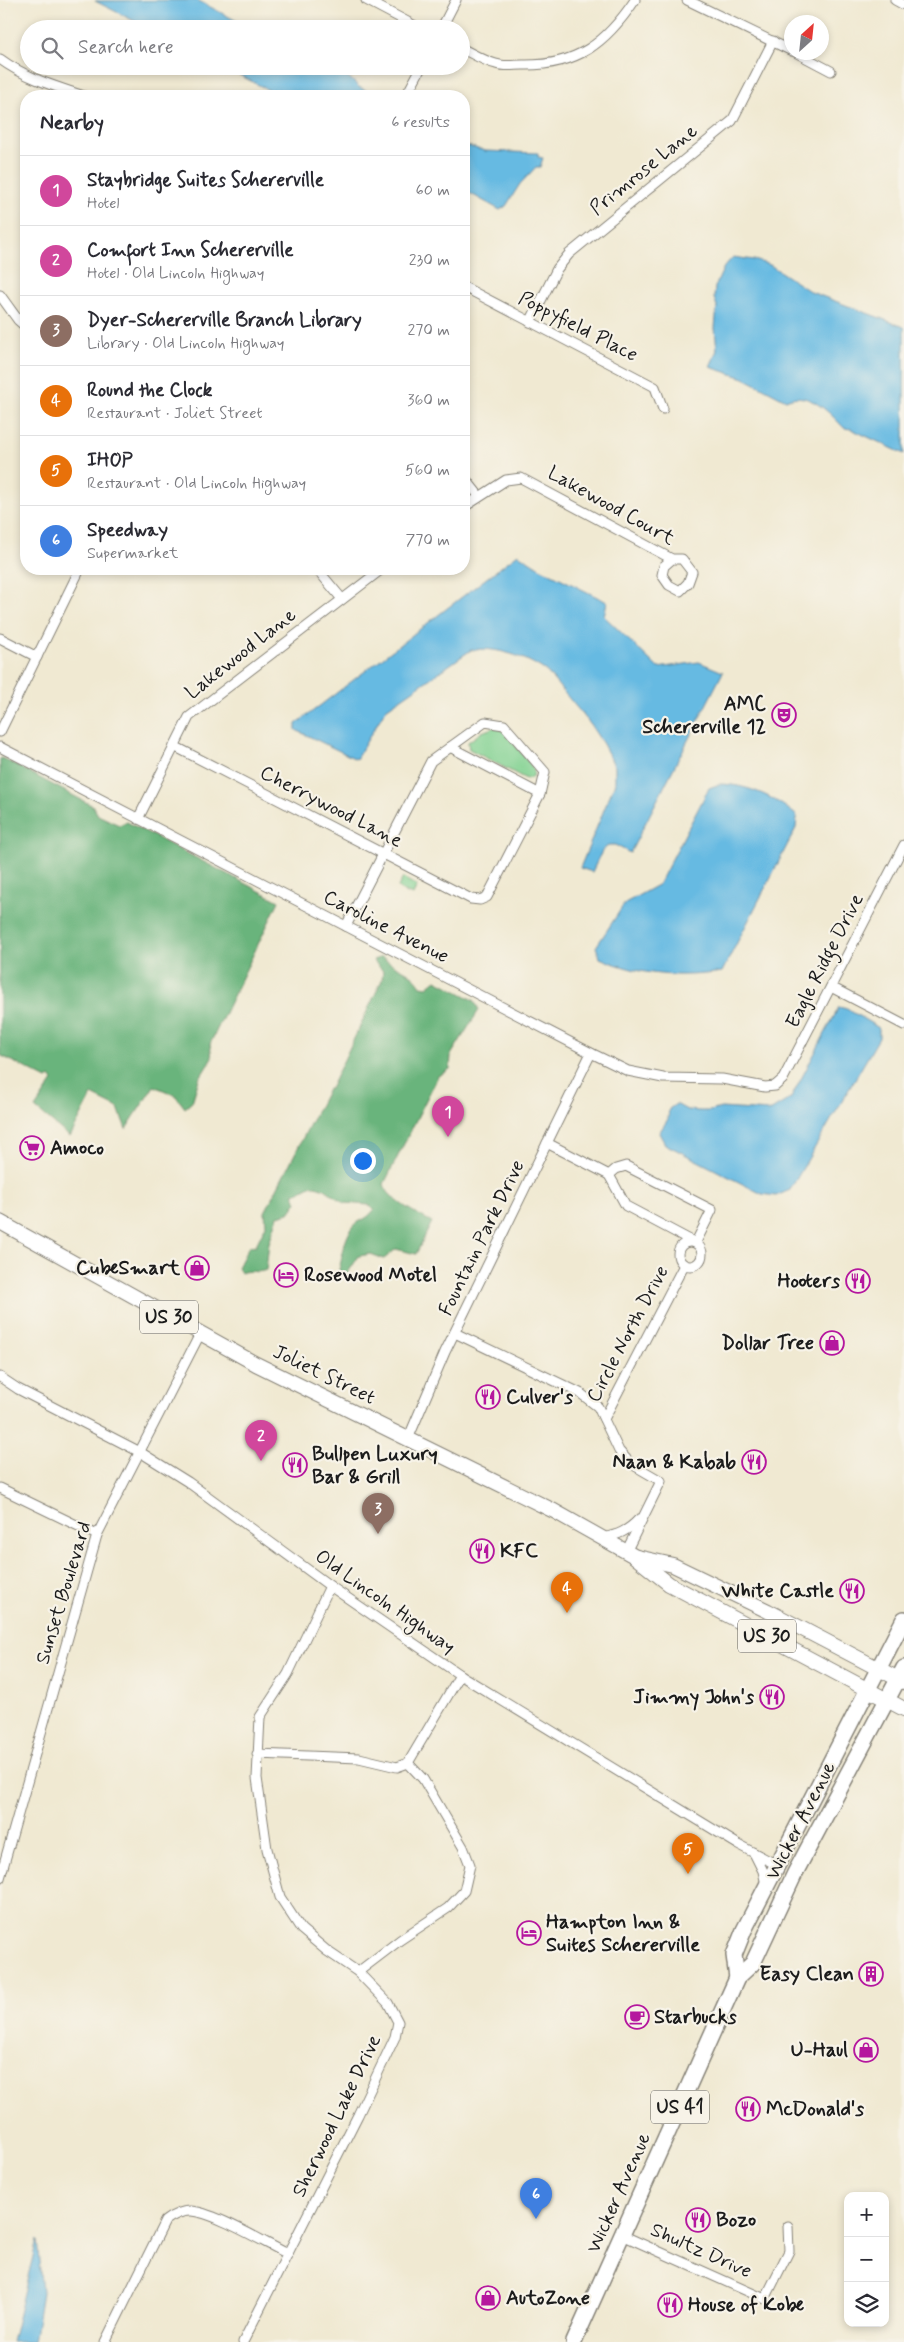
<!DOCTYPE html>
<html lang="en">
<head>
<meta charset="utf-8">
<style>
  :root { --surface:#fff; --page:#f2f2f3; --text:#2b2b33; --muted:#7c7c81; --line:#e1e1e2; --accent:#111827 }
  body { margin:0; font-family:Mynerve,sans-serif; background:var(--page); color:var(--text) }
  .controls { position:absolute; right:15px; bottom:15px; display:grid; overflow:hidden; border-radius:10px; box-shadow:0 2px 8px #0003 }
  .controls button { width:45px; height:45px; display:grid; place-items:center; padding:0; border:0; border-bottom:1px solid var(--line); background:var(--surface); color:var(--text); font:25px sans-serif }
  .compass { position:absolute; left:784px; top:15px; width:45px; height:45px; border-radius:50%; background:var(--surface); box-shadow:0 2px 8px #0003; rotate:27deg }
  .you { position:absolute; left:362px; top:1160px; width:18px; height:18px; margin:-12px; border:4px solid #fff; border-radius:50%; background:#1a73e8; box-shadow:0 0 0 8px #1a73e833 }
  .badge { display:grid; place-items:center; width:32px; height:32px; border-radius:50%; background:var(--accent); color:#fff; font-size:16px; font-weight:700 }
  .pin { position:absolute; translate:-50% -41px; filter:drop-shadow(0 1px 2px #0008) }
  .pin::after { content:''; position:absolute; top:26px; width:18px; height:15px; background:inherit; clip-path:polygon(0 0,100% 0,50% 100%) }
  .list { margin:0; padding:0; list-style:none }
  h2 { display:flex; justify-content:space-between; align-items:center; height:65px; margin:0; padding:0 20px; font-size:21px }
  h2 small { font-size:16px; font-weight:400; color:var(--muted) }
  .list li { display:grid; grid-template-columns:32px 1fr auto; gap:15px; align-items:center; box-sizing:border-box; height:70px; padding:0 20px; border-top:1px solid var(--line) }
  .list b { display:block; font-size:19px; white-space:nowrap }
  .list p { margin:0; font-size:16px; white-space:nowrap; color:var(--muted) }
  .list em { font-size:16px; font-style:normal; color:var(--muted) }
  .icon { flex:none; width:28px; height:28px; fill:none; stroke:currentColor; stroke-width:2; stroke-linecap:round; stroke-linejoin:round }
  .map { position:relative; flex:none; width:904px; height:2342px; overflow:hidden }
  .search { position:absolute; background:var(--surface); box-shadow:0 2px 8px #0003; left:20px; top:20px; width:450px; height:55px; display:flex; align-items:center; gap:12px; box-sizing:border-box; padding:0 18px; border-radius:28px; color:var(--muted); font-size:19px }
  .panel { position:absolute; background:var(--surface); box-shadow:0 2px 8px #0003; left:20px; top:90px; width:450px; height:485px; border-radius:20px }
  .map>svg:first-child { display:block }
  .green { fill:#82d292; stroke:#4f7757 }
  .forest { fill:#69b47c; stroke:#42684c }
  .water { fill:#66bae2; stroke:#416b7f }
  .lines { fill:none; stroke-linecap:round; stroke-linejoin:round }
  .minor-casing { stroke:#868277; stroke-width:11 }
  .primary-casing { stroke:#868277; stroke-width:16 }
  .trunk-casing { stroke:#868277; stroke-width:18 }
  .minor { stroke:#fff; stroke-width:9 }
  .primary { stroke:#fff; stroke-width:14 }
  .trunk { stroke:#fff; stroke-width:15 }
  .labels { text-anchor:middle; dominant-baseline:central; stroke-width:4.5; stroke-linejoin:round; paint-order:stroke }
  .shield { fill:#f7f3e8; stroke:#5e5c59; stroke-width:1 }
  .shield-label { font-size:19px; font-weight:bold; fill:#1c1c1c }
  .street-label { font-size:20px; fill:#1c1c1c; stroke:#f7f3e8 }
  .poi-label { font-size:20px; font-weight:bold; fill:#1c1c1c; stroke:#f7f3e8; text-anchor:start }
</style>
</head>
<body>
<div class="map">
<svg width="904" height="2342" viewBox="0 0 904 2342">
  <rect width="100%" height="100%" fill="#f7f3e8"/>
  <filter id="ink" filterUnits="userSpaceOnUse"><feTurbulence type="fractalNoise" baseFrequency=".02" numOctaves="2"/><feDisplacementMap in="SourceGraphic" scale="10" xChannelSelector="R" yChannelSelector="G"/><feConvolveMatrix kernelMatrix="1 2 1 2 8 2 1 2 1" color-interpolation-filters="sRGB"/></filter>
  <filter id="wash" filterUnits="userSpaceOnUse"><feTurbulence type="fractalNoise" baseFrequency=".0096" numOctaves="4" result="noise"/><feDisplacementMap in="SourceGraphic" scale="20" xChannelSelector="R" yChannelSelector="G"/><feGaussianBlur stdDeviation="1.12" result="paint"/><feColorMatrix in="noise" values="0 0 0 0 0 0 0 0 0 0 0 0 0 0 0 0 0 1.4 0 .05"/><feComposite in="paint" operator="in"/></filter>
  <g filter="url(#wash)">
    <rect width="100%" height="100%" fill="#f0e9d2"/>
    <!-- green -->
    <g class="green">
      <polygon points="495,727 505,732 534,769 533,777 526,779 469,749 468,742 482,732"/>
      <polygon points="403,878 417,886 413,895 404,892 398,887"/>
    </g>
    <!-- forest -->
    <g class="forest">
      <polygon points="2,758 93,806 98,815 119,825 127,822 279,901 210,1044 212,1058 199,1079 192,1102 185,1108 175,1095 154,1086 126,1129 118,1108 92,1095 70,1137 35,1108 53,1081 50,1077 47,1079 0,1055 0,759"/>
      <path d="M382 957C396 969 412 970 421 986L427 987 436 980 474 1000 479 1010 451 1055 450 1069 438 1076 384 1184C387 1199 419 1215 432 1222L416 1254 396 1249 384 1259 371 1254 359 1256 345 1277 338 1273C343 1258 343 1239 353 1227 359 1219 366 1221 374 1210L369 1205 344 1203 325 1189 312 1185 301 1191 293 1193 297 1202 289 1213 278 1216 269 1243 266 1270C257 1274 250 1269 241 1273L238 1267 249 1246 256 1245 266 1225 265 1212 328 1089H330L382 980 383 971 373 960Z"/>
    </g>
    <!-- water -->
    <g class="water">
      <polygon points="197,0 252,29 150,29 95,1"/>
      <polygon points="222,66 326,66 351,79 359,87 371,93 371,96 280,96"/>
      <polygon points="464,145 485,151 538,153 538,157 543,158 540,167 536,167 520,184 506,206 500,210 464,190"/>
      <path d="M733 257 754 260 770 265 811 292 904 327V454L851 429 844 428C831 414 808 389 786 400L744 378 710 367 717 350 715 328 717 306 714 298 715 287 724 267Z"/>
      <path d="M518 554 540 568 607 602 604 616 658 668 699 662 723 672 630 853 615 845H609L602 851 592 872 580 868 615 783V767L603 744 588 721 547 672C527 657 495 646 471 650L386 709 356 759 296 730V724Z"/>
      <path d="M720 784C749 785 775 797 797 816L796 828 722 972C680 978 640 976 600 958L596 947 625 903 659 884 709 788Z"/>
      <polygon points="839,1007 847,1009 879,1028 879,1038 790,1190 776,1196 762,1194 665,1144 659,1133 668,1119 669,1109 676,1104 687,1110 699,1111 710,1111 721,1108 770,1111 791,1098"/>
      <polygon points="37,2240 42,2292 34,2342 12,2342"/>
    </g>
  </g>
  <g filter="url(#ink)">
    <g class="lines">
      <!-- minor casing -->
      <g class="minor-casing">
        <g id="minor">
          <polyline points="366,0 421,29"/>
          <polyline points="687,0 792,51"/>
          <polyline points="895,0 904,5"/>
          <polyline points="441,29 456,0"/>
          <path d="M461 48C473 54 484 61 496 64 504 67 514 65 523 65 577 66 606 43 635 0"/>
          <polyline points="795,52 831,71"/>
          <path d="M0 59C26 78 54 86 84 96"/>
          <polyline points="406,96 422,66"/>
          <polyline points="464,287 655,387 663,409"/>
          <polyline points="0,295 18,320 26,327"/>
          <polyline points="530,322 557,269 569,254 732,121 773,41"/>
          <polyline points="464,477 479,496"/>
          <polyline points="464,507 506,480 521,478 672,559 682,559 692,572 688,583 680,591 669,585 662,575 664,566 672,559"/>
          <polyline points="317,569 342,599"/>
          <polyline points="0,638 37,657"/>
          <polyline points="0,732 80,569"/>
          <polyline points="174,746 471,899 480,900 487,897 540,794 545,772 504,725 485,722 431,761 346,926"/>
          <polyline points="0,747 591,1053 628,1071 663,1078 722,1079 765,1087 775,1086 783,1079 904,845"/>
          <polyline points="450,747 540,794"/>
          <polyline points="138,819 189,717 382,569"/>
          <polyline points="831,987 904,1025"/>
          <polyline points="547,1143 609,1175 616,1169 626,1166 712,1210 696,1242"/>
          <polyline points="609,1175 626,1206 692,1241"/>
          <circle cx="690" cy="1254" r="12"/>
          <polyline points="455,1333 580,1393 598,1407 619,1451 630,1463 661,1481 626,1552"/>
          <polyline points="0,1377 18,1389 140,1452 188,1482 330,1586 460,1675 739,1845 777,1865"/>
          <polyline points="604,1419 684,1265"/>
          <polyline points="408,1439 445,1352 591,1053"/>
          <polyline points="0,1488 97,1535"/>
          <path d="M602 1538C618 1535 628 1531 639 1519"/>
          <polyline points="257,1754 359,1758 397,1767 408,1763 423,1779 463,1847 470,1865 464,1891 448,1908 400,1940 358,1972 327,1951 301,1929 280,1897 267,1849 257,1778 260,1717 288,1674 330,1586"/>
          <polyline points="408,1763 460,1675"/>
          <polyline points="754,1853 763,1871 766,1885"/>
          <polyline points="0,1878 97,1535 200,1334"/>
          <polyline points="622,2235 765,2299 789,2251 788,2226"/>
          <path d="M105 2342 165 2221C173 2215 180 2211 190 2211 212 2211 265 2243 288 2254"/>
          <polyline points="243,2342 358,2115 395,2037 398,2022 388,2003 358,1972"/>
        </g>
      </g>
      <!-- primary casing -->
      <g class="primary-casing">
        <g id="primary">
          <polyline points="0,1222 256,1364 554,1511 634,1556 669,1584 904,1709"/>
          <polyline points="637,1557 673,1565 768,1611 904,1682"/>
        </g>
      </g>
      <!-- trunk casing -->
      <g class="trunk-casing">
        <g id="trunk">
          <polyline points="737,1978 734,1955 744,1930 904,1619"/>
          <polyline points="574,2342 737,1978 753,1963 795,1873 904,1668"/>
        </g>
      </g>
      <!-- minor -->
      <use href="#minor" class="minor"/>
      <!-- primary -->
      <use href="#primary" class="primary"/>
      <!-- trunk -->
      <use href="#trunk" class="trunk"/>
    </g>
  </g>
  <!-- icons -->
  <defs>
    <g id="theatre-ring" transform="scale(1.25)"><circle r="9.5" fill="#f7f3e8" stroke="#b5179e" stroke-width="1.5"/><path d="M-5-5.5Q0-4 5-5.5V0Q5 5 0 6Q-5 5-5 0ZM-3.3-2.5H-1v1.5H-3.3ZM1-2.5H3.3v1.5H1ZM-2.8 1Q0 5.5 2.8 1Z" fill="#b5179e"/></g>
    <g id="supermarket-ring" transform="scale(1.25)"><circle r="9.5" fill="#f7f3e8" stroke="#b5179e" stroke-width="1.5"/><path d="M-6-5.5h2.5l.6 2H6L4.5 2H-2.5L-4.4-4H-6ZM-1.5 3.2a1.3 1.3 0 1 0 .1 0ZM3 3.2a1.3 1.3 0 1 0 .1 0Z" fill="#b5179e"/></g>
    <g id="shop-ring" transform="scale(1.25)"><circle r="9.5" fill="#f7f3e8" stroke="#b5179e" stroke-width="1.5"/><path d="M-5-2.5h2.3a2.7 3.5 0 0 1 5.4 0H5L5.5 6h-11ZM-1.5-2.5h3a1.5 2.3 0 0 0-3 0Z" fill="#b5179e"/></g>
    <g id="hotel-ring" transform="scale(1.25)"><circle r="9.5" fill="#f7f3e8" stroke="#b5179e" stroke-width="1.5"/><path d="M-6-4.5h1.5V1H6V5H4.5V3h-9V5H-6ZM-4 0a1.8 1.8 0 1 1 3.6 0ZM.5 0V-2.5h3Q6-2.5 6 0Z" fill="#b5179e"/></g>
    <g id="restaurant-ring" transform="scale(1.25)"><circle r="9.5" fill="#f7f3e8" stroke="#b5179e" stroke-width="1.5"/><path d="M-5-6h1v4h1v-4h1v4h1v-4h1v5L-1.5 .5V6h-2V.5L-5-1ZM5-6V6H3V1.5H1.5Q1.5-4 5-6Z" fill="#b5179e"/></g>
    <g id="building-ring" transform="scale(1.25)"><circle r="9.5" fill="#f7f3e8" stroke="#b5179e" stroke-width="1.5"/><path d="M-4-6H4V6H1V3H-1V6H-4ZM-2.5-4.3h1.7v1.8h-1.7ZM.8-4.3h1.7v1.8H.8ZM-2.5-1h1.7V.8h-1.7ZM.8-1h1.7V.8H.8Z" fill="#b5179e"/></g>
    <g id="cafe-ring" transform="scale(1.25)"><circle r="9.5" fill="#f7f3e8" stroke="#b5179e" stroke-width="1.5"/><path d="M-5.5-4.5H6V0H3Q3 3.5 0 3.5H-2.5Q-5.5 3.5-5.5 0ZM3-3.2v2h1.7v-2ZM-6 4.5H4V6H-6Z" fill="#b5179e"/></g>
  </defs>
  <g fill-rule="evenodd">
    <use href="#theatre-ring" x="784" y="715"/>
    <use href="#supermarket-ring" x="32" y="1148"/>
    <use href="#shop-ring" x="197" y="1268"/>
    <use href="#hotel-ring" x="286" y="1275"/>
    <use href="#restaurant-ring" x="858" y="1281"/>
    <use href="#shop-ring" x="832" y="1343"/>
    <use href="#restaurant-ring" x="488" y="1397"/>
    <use href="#restaurant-ring" x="754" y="1462"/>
    <use href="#restaurant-ring" x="295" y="1465"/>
    <use href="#restaurant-ring" x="482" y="1551"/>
    <use href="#restaurant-ring" x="852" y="1591"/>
    <use href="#restaurant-ring" x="772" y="1697"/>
    <use href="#hotel-ring" x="529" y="1933"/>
    <use href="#building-ring" x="871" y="1974"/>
    <use href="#cafe-ring" x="637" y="2017"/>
    <use href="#shop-ring" x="866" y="2050"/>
    <use href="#restaurant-ring" x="748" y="2109"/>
    <use href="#restaurant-ring" x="698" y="2220"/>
    <use href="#shop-ring" x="488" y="2298"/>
    <use href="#restaurant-ring" x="670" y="2305"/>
  </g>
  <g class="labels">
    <!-- shield labels -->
    <g class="shield">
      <rect x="140" y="1300.5" width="58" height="33" rx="4"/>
      <rect x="738" y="1619.5" width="58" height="33" rx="4"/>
      <rect x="651" y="2090.5" width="58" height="33" rx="4"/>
    </g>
    <g class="shield-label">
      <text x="169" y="1317">US 30</text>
      <text x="767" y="1636">US 30</text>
      <text x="680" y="2107">US 41</text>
    </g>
    <!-- street labels -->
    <g class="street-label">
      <text transform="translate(644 170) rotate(-39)">Primrose Lane</text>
      <text transform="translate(578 327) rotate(27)">Poppyfield Place</text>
      <text transform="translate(611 506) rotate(29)">Lakewood Court</text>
      <text transform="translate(241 654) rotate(-38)">Lakewood Lane</text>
      <text transform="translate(331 807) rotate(27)">Cherrywood Lane</text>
      <text transform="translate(386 927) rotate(27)">Caroline Avenue</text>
      <text transform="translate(825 961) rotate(-63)">Eagle Ridge Drive</text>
      <text transform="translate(482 1238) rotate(-64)">Fountain Park Drive</text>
      <text transform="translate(628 1334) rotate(-62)">Circle North Drive</text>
      <text transform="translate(324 1375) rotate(26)">Joliet Street</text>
      <text transform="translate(64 1593) rotate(-73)">Sunset Boulevard</text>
      <text transform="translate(385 1602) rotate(35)">Old Lincoln Highway</text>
      <text transform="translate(801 1821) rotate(-63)">Wicker Avenue</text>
      <text transform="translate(337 2116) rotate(-64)">Sherwood Lake Drive</text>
      <text transform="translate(619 2193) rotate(-66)">Wicker Avenue</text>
      <text transform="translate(701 2251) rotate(24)">Shultz Drive</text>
    </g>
    <!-- poi labels -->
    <g class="poi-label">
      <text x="766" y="704" text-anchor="end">AMC<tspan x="766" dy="23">Schererville 12</tspan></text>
      <text x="50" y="1148">Amoco</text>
      <text x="180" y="1268" text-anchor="end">CubeSmart</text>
      <text x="304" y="1275">Rosewood Motel</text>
      <text x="840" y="1281" text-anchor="end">Hooters</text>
      <text x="814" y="1343" text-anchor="end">Dollar Tree</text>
      <text x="506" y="1397">Culver's</text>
      <text x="312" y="1454">Bullpen Luxury<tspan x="312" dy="23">Bar &amp; Grill</tspan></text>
      <text x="736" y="1462" text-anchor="end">Naan &amp; Kabab</text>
      <text x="500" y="1551">KFC</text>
      <text x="834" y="1591" text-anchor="end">White Castle</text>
      <text x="754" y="1697" text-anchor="end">Jimmy John's</text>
      <text x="546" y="1922">Hampton Inn &amp;<tspan x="546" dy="23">Suites Schererville</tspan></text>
      <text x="854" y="1974" text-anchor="end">Easy Clean</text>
      <text x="654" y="2017">Starbucks</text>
      <text x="848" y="2050" text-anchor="end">U-Haul</text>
      <text x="766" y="2109">McDonald's</text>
      <text x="716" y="2220">Bozo</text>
      <text x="506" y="2298">AutoZone</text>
      <text x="688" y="2305">House of Kobe</text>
    </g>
  </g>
</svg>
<div class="controls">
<button>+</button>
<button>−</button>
<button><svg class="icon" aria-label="layers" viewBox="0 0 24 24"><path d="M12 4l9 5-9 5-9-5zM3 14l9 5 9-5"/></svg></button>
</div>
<svg class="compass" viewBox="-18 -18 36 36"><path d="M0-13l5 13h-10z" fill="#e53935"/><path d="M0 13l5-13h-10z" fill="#7c7c81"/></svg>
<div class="you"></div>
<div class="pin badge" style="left:448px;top:1137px;background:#d1479c">1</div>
<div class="pin badge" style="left:261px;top:1461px;background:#d1479c">2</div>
<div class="pin badge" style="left:378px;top:1534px;background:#8d6e63">3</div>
<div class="pin badge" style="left:567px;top:1613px;background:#e8710a">4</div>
<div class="pin badge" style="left:688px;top:1874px;background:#e8710a">5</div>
<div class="pin badge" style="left:536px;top:2219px;background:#3f7fe0">6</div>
<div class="search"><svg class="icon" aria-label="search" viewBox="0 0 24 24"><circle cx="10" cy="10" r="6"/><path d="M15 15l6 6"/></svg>Search here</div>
<section class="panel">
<h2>Nearby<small>6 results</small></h2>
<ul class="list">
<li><span class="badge" style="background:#d1479c">1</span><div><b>Staybridge Suites Schererville</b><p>Hotel</p></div><em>60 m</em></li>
<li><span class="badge" style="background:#d1479c">2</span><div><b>Comfort Inn Schererville</b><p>Hotel · Old Lincoln Highway</p></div><em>230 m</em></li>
<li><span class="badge" style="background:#8d6e63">3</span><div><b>Dyer-Schererville Branch Library</b><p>Library · Old Lincoln Highway</p></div><em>270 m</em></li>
<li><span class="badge" style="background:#e8710a">4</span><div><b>Round the Clock</b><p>Restaurant · Joliet Street</p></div><em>360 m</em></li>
<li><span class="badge" style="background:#e8710a">5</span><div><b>IHOP</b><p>Restaurant · Old Lincoln Highway</p></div><em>560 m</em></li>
<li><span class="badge" style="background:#3f7fe0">6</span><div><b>Speedway</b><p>Supermarket</p></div><em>770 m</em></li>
</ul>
</section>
</div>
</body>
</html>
